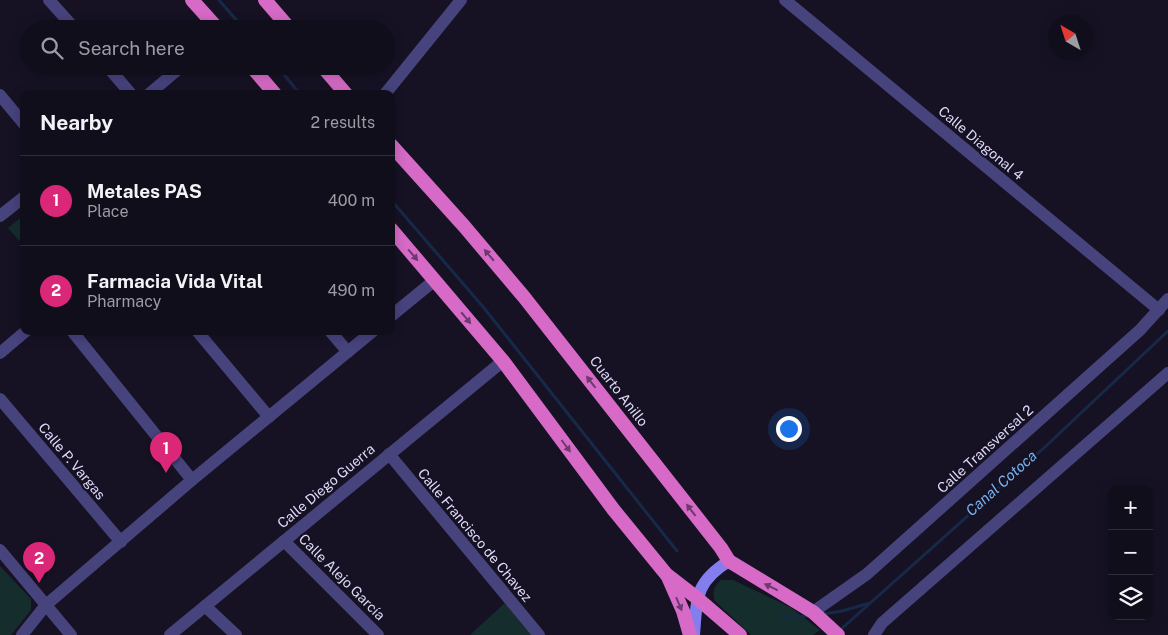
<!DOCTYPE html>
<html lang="en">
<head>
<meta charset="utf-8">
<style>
  :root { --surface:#100e1b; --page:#1e1c28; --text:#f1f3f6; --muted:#9c9ca3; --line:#302e3a; --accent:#db2777 }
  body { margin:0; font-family:"Public Sans",sans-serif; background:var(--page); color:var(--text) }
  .controls { position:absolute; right:15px; bottom:15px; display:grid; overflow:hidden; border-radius:10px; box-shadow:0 2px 12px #0003 }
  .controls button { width:45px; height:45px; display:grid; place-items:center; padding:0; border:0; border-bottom:1px solid var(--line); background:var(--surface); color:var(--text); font:25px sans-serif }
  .compass { position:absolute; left:1048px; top:15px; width:45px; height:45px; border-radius:50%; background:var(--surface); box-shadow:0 2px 12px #0003; rotate:321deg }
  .you { position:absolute; left:788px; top:428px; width:18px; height:18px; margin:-12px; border:4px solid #fff; border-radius:50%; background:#1a73e8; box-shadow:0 0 0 8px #1a73e833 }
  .badge { display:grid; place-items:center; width:32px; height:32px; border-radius:50%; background:var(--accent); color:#fff; font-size:16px; font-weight:700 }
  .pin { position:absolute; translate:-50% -41px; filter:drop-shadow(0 1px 2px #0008) }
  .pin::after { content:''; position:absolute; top:26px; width:18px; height:15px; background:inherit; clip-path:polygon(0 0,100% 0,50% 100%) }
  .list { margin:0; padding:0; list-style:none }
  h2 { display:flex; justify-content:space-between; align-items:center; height:65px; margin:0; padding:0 20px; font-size:21px }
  h2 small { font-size:16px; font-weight:400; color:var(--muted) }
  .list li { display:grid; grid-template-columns:32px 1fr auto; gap:15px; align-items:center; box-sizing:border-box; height:90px; padding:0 20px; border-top:1px solid var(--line) }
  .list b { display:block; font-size:19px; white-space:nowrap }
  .list p { margin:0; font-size:16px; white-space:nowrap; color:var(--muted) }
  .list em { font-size:16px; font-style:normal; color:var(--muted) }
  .icon { flex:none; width:28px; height:28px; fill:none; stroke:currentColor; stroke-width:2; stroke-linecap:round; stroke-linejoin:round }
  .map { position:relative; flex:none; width:1168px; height:635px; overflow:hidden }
  .search { position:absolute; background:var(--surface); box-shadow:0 2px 12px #0003; left:20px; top:20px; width:375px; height:55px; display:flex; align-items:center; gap:12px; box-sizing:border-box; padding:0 18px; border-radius:28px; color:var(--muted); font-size:19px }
  .panel { position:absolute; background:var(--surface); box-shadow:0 2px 12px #0003; left:20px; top:90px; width:375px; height:245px; border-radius:10px }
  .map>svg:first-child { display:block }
  .green { fill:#162d2d }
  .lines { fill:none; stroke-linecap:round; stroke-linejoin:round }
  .stream { stroke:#172948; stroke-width:3 }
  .minor { stroke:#47437d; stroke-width:12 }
  .tertiary { stroke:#47437d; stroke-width:12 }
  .secondary { stroke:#847dee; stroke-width:12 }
  .trunk { stroke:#d66ac6; stroke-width:14 }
  .oneway { fill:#6c3a6d }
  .labels { text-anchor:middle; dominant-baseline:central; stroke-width:4.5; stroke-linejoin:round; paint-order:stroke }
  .street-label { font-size:14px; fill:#dfdafa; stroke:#161224 }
  .water-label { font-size:15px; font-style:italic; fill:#75b1ed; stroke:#161224 }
</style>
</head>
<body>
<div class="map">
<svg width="1168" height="635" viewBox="0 0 1168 635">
  <rect width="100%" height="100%" fill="#161224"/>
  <!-- green -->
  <g class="green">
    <polygon points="24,215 24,246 8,228"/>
    <polygon points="0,566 31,599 31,610 11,635 0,635"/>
    <path d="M721 580H733L790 607 820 630 813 635H751L715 601C711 592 715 585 721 580Z"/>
    <polygon points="506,602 534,635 470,635"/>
  </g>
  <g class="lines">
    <!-- stream -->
    <g class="stream">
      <polyline points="219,0 244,29"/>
      <polyline points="277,66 300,94"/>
      <polyline points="391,200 484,308 677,551"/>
      <polyline points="823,614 842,611 870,603"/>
      <polyline points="782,617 811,616"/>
      <polyline points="839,631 1046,446 1168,331"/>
    </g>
    <!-- minor -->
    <g class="minor">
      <polyline points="49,0 75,29"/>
      <polyline points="785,0 1159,310"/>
      <polyline points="107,66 131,94"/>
      <polyline points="149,94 182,66"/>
      <polyline points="385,94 461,0"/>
      <polyline points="0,95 24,124"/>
      <polyline points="0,216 24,197"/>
      <polyline points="391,316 435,280"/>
      <polyline points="72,331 192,480"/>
      <polyline points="197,331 269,417"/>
      <polyline points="330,331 348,352"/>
      <polyline points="0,353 26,331"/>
      <polyline points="0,399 121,542"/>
      <polyline points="389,454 539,635"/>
      <polyline points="284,541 378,635"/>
      <polyline points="0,550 71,635"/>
      <polyline points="205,606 236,635"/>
      <polyline points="22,635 46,605 192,480 373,331"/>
      <polyline points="170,635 503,361"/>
      <polyline points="874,635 882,623 1168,373"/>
    </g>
    <!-- tertiary -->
    <polyline class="tertiary" points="813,612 867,574 1140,330 1168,299"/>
    <!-- secondary -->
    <path class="secondary" d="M694 635C697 598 695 582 729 561"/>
    <!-- trunk -->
    <g class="trunk">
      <polyline points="192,0 218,29"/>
      <polyline points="265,0 290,29"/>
      <polyline points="251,66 275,94"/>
      <polyline points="322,66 346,94"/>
      <polyline points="391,145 464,226 524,297 721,548 729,561 813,612 838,635"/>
      <polyline points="391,229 503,361 613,509 666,574 697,598 740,635"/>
      <polyline points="668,577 683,611 690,635"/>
    </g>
  </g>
  <!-- one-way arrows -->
  <defs><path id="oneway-solid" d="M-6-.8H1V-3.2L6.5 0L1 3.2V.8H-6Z" transform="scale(1.25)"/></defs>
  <g class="oneway">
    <use href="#oneway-solid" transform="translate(413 255) rotate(49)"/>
    <use href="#oneway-solid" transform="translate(489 255) rotate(-130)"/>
    <use href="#oneway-solid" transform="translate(466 318) rotate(50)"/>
    <use href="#oneway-solid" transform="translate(591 382) rotate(-128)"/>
    <use href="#oneway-solid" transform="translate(566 446) rotate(53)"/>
    <use href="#oneway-solid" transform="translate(691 510) rotate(-128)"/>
    <use href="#oneway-solid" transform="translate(771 587) rotate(-154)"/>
    <use href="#oneway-solid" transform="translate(679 604) rotate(67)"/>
  </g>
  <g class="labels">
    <!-- street labels -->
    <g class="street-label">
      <text transform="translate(981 143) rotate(40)">Calle Diagonal 4</text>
      <text transform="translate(619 391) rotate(52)">Cuarto Anillo</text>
      <text transform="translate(985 449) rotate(-42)">Calle Transversal 2</text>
      <text transform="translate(72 461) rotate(50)">Calle P. Vargas</text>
      <text transform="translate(326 486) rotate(-40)">Calle Diego Guerra</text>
      <text transform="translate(475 535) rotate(50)">Calle Francisco de Chavez</text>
      <text transform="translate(342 577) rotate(45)">Calle Alejo García</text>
    </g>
    <!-- water labels -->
    <g class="water-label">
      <text transform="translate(1001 483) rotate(-42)">Canal Cotoca</text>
    </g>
  </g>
</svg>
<div class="controls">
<button>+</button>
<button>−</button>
<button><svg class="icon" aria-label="layers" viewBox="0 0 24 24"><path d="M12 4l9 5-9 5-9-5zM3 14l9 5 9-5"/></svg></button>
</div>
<svg class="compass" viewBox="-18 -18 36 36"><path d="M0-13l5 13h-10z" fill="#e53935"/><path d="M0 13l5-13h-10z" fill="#9c9ca3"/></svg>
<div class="you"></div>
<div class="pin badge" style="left:166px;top:473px">1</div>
<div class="pin badge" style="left:39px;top:583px">2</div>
<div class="search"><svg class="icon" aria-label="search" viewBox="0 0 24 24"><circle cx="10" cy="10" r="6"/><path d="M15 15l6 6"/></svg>Search here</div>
<section class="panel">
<h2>Nearby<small>2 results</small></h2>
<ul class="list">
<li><span class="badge">1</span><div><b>Metales PAS</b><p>Place</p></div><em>400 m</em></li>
<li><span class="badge">2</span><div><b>Farmacia Vida Vital</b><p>Pharmacy</p></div><em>490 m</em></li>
</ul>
</section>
</div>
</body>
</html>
